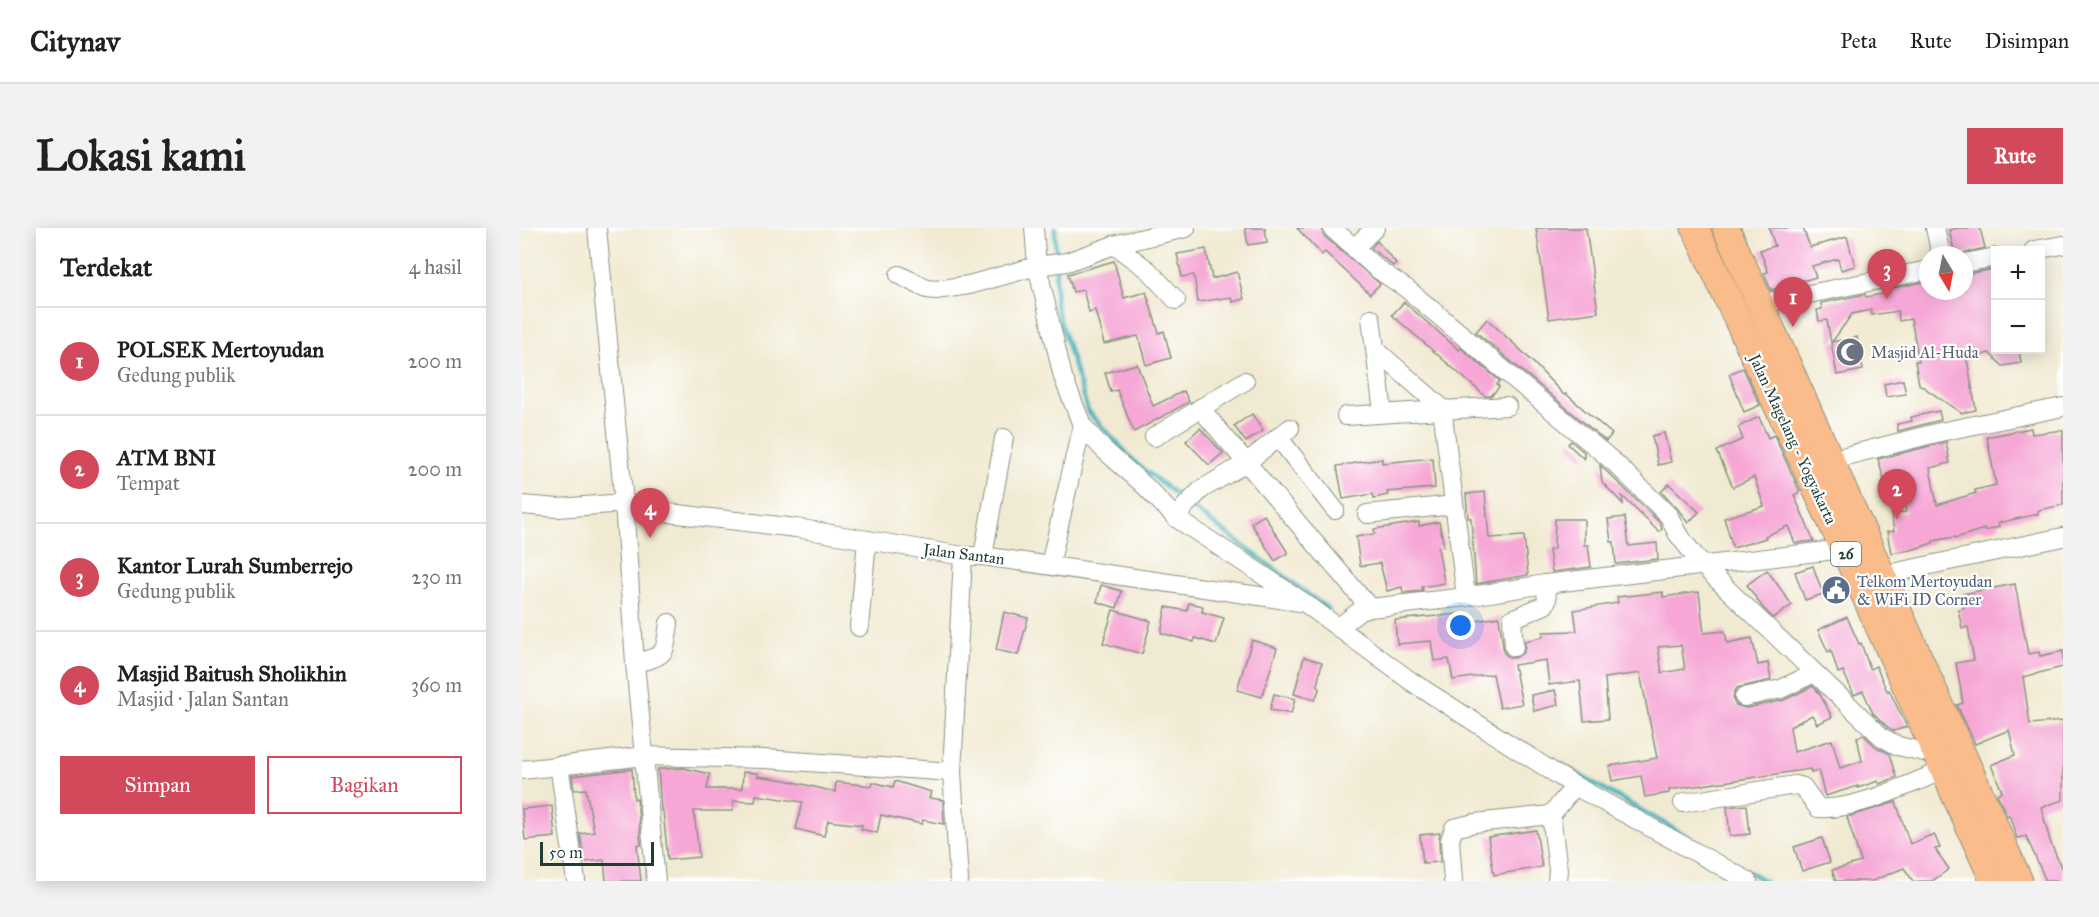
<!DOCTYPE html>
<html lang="id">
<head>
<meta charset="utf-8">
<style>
  :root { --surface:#fff; --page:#f2f2f2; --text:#202124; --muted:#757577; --line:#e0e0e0; --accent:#d1495b }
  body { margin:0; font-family:"IM FELL Great Primer",serif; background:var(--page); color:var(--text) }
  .controls { position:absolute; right:18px; top:18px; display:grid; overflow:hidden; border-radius:0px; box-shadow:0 3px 15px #0003 }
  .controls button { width:54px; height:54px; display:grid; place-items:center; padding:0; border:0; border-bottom:2px solid var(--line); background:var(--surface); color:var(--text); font:30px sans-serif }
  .compass { position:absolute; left:1397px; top:18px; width:54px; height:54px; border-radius:50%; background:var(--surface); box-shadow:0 3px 15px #0003; rotate:170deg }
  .scale { position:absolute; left:18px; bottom:15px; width:114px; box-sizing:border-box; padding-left:6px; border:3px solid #1f3d34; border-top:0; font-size:16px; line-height:21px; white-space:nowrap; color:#1f3d34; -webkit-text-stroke:4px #fff; paint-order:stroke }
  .you { position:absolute; left:939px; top:398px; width:21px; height:21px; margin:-15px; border:4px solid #fff; border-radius:50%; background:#1a73e8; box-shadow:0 0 0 9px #1a73e833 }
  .badge { display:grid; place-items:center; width:39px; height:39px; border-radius:50%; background:var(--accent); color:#fff; font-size:20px; font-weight:700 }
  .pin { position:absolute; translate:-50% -50px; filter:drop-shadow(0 2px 3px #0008) }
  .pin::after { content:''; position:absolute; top:32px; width:21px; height:18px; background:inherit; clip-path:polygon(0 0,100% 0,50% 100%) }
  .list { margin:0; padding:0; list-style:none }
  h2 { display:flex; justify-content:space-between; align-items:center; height:78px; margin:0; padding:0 24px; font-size:26px }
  h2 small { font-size:20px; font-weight:400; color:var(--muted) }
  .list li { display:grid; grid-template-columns:39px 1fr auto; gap:18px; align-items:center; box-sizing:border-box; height:108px; padding:0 24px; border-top:2px solid var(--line) }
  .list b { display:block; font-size:22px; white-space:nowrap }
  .list p { margin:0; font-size:20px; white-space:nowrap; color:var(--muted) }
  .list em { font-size:20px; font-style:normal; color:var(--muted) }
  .actions { display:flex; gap:12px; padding:18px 24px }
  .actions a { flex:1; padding:14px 0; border:2px solid var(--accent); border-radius:0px; text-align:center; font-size:21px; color:var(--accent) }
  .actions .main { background:var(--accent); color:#fff }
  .map { position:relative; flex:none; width:1541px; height:653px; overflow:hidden; border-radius:0px }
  header { display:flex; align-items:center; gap:36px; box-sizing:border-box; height:84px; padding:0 30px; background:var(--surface); border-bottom:2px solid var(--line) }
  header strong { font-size:28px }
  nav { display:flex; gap:33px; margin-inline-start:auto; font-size:21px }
  .intro { display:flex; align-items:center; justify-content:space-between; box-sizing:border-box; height:144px; padding:0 36px }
  h1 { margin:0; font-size:42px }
  .button { padding:15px 27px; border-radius:0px; background:var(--accent); color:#fff; font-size:21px; font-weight:700 }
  main { display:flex; gap:36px; padding:0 36px }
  aside { flex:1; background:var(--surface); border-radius:0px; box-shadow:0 3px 15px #0003 }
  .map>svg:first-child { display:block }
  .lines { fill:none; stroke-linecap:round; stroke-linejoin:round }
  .stream { stroke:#44b2c1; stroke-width:4.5 }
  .building { fill:#f6a7d5; fill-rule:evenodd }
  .minor-casing { stroke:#889483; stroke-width:20 }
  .highway-casing { stroke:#889483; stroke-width:29 }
  .minor { stroke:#fff; stroke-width:18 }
  .highway { stroke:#f9bc8a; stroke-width:27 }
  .labels { text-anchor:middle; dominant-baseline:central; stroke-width:4.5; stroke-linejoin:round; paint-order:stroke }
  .shield { fill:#fff; stroke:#627771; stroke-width:1.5 }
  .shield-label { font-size:15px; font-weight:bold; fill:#1f3d34 }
  .worship-label { font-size:16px; fill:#5b616d; stroke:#fff; text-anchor:start }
  .street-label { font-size:16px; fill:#1f3d34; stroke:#fff }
  .service-label { font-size:16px; fill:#4e5e75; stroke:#fff; text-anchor:start }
</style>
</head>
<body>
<header>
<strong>Citynav</strong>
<nav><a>Peta</a><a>Rute</a><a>Disimpan</a></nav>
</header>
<div class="intro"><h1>Lokasi kami</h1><a class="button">Rute</a></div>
<main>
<aside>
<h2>Terdekat<small>4 hasil</small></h2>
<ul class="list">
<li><span class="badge">1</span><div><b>POLSEK Mertoyudan</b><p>Gedung publik</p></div><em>200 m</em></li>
<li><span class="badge">2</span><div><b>ATM BNI</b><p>Tempat</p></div><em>200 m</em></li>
<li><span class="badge">3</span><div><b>Kantor Lurah Sumberrejo</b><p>Gedung publik</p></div><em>230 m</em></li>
<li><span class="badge">4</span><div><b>Masjid Baitush Sholikhin</b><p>Masjid · Jalan Santan</p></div><em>360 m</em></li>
</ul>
<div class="actions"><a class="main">Simpan</a><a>Bagikan</a></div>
</aside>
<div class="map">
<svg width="1541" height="653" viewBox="0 0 1541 653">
  <rect width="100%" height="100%" fill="#fff"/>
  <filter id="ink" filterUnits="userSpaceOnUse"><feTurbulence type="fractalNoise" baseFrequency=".0167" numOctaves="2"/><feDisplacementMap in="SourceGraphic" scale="12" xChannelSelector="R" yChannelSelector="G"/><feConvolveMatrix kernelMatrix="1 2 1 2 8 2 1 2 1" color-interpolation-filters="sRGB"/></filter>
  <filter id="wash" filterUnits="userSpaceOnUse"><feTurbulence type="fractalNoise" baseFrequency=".008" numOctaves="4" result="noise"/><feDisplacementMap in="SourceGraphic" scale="24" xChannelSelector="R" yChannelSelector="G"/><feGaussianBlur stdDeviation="1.35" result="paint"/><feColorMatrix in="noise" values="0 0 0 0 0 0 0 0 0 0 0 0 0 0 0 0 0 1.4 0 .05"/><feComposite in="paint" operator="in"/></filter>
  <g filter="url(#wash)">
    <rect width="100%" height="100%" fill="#f1ead2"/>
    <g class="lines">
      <!-- stream -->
      <g class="stream">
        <polyline points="533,0 534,30"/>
        <polyline points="534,38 533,75 566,184 616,237 663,273"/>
        <polyline points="669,279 806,381"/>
        <polyline points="1003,516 1215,637"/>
        <polyline points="1227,644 1243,653"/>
      </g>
    </g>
    <g id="blocks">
      <!-- building -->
      <g class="building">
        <polygon points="723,0 743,0 745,14 726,17"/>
        <polygon points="775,0 799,0 802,8 858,56 848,66 803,24 800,27"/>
        <polygon points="1014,0 1064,0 1076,84 1027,91"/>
        <polygon points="1247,0 1281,0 1288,19 1325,9 1333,38 1319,42 1316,31 1290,38 1294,49 1249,62 1243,48 1242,45 1246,44 1238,22 1253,18"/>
        <polygon points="1436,0 1458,0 1463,20 1433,27 1427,2"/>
        <polygon points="855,13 874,35 871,38 849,20"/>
        <polygon points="684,21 690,51 715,44 722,71 710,74 709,69 676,74 672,47 660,49 655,26"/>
        <polygon points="592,33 602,70 624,64 637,105 642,103 649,130 624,137 616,108 582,116 573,82 567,84 561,62 551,64 546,46"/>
        <polygon points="1473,41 1473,122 1497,122 1499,135 1481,138 1467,125 1445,131 1454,182 1439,185 1397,156 1393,133 1397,133 1389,91 1377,93 1376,83 1350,87 1349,82 1330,86 1310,114 1335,109 1341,142 1315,147 1305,92 1297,93 1295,82 1300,81 1299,75 1343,66 1344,69 1367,65 1366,61 1406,53 1406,63 1442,63 1442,46"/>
        <polygon points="882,74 937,122 939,120 978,153 975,156 977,159 969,168 963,168 870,87"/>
        <polygon points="965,91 1004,127 1042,167 1044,166 1090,206 1084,213 954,104"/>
        <polygon points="615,136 631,178 662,163 667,174 612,204 595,162 589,164 583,145"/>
        <polygon points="1221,140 1238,177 1222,184 1207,146"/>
        <polygon points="1381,152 1384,166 1364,169 1362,156"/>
        <polygon points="1417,183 1419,192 1376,203 1375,196 1390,193 1389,189"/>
        <polygon points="730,186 741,203 724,214 712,198"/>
        <polygon points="1237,189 1246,210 1252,207 1278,264 1272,267 1292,313 1273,315 1266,298 1243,308 1244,310 1211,320 1202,290 1242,278 1232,249 1211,259 1195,223 1221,211 1216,199"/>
        <polygon points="678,200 701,225 687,237 664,213"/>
        <polygon points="1509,200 1510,206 1541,202 1541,277 1516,282 1516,286 1476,295 1477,299 1463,303 1462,301 1434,310 1433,309 1411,313 1411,315 1389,322 1369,325 1365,304 1372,303 1369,287 1384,284 1377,248 1362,252 1356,231 1424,214 1428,235 1408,240 1415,277 1454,265 1453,262 1474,257 1465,209"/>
        <polygon points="1142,205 1149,234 1136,237 1130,208"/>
        <polygon points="1049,213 1062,224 1062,231 1046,216"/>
        <polygon points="911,230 913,260 865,264 866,267 852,270 851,266 821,271 815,238 860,231 860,235"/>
        <polygon points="1078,237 1138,295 1140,301 1137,304 1100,268 1101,276 1080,254"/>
        <polygon points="1147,256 1177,284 1166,295 1155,280 1139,264"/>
        <polygon points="963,264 967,310 1002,308 1006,347 954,356 949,290 946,290 944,266"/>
        <polygon points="742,287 766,325 753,333 729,295"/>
        <polygon points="1103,289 1107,318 1135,315 1136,331 1094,336 1092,314 1089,314 1086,291"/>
        <polygon points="1033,291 1062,291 1062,317 1066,317 1069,339 1030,344 1027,322 1032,321"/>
        <polygon points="897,294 897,298 917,294 922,318 916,319 922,355 900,359 901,363 881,365 880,359 865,363 858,335 838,338 834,309 853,306 852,301"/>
        <polygon points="1291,338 1301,366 1283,372 1273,344"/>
        <polygon points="1245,342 1270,377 1251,390 1241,380 1225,357"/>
        <polygon points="1493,356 1506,426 1517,424 1518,428 1541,423 1541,439 1501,449 1508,496 1541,493 1541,572 1519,579 1528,613 1541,644 1541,653 1524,653 1504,608 1495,610 1487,587 1485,588 1475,566 1480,563 1469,537 1493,527 1487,502 1453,516 1435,477 1441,475 1434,435 1452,432 1446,399 1440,400 1436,381 1442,380 1440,366"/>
        <polygon points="579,357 600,363 595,380 575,374"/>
        <path d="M1141 364V369L1177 364 1182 405 1203 403 1205 415 1230 410 1236 437 1246 435 1249 452 1215 460 1212 465 1211 471 1214 477 1224 480 1262 472 1291 458 1297 465 1310 489 1295 496 1290 487 1268 499 1272 524 1310 512 1318 540 1340 533 1335 509 1342 507 1354 519 1368 526 1375 549 1357 556 1356 553 1336 560V558L1303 568 1296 542 1289 544 1288 541 1147 562V565L1123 569 1119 548 1090 553 1087 538 1135 530 1118 445 1083 450 1086 491 1062 493 1058 453 1027 457 1024 432 992 437 1000 476 978 480 971 446 931 452 927 431 912 433 909 413 875 416 873 392 947 385 949 394 977 389 982 425 987 429 993 430 1002 424 1003 413 1021 409V404L1055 403 1052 382 1096 375 1095 369ZM1159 417 1163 441 1140 445 1136 419Z"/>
        <polygon points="667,375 681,378 680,384 702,390 694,416 673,410 672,414 639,405 644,379 665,383"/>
        <polygon points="591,382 629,393 620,426 581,415"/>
        <polygon points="482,384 506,390 496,427 474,422"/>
        <polygon points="1325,389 1337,416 1339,415 1348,441 1354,438 1365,463 1367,462 1385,499 1372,503 1367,500 1351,485 1341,463 1332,467 1321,443 1316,445 1309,422 1306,424 1296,402"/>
        <polygon points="730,412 755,420 740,469 715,462"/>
        <polygon points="782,429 800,434 795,458 798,459 793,472 772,466"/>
        <polygon points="1033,462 1036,477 1012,483 1009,467"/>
        <polygon points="752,466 773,471 769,486 748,482"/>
        <polygon points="162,540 188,546 185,561 220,561 221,544 235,545 235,548 264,552 313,564 314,554 349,558 350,554 371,559 373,553 409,564 407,570 421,572 422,596 401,592 400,596 359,587 355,605 339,601 340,597 306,593 302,608 274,601 281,574 234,567 233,574 211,573 211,583 172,583 177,629 146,632 141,583 139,583 136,541"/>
        <polygon points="110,541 112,571 115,570 119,616 115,617 119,653 84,653 82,632 63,634 58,606 72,604 64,561 52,562 50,548"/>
        <polygon points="1374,574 1388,616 1412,606 1418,620 1413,621 1427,641 1410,653 1391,653 1382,640 1350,653 1314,653 1310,642 1339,634 1325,589"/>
        <polygon points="1225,577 1228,606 1208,608 1205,579"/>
        <polygon points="30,578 33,609 3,612 0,581"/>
        <polygon points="1014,602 1020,639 972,647 966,609"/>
        <polygon points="918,605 917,612 918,634 901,635 898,607"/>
        <polygon points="1300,610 1308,634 1280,643 1272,619"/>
      </g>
    </g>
  </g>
  <g filter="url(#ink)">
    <use href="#blocks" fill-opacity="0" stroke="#889483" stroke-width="1.5"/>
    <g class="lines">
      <!-- minor casing -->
      <g class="minor-casing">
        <g id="minor">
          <polyline points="75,0 102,275 113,435 134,653"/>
          <polyline points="512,0 515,38 541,149 560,197 581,221 623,258 654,290 783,375 890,454 1053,558 1226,653"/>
          <polyline points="810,0 854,40 885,61 1093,235 1147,288 1155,305 1180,337 1360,509 1376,518 1415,527"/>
          <polyline points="1413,0 1419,27"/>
          <polyline points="592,17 626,42 654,72"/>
          <polyline points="832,20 853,0"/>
          <polyline points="1512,22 1541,17"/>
          <polyline points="1442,35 1474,29"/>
          <polyline points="377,47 405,61 414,62 447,57 515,38 545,34 592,17 664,0"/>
          <polyline points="1237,76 1406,42"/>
          <polyline points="849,90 853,121 920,180 944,369"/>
          <polyline points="853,121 861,185"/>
          <polyline points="678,180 848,380"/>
          <polyline points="824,188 985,178"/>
          <polyline points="632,209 723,153"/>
          <polyline points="756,209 813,282"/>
          <polyline points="1308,232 1418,204 1541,179"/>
          <polyline points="0,277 36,280 102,275 130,283 274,300 441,328 461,328 778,374"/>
          <polyline points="845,286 932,277"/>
          <polyline points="654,290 664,277 680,261 724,235 768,200"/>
          <polyline points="461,328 482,210"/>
          <polyline points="528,337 560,197"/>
          <polyline points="1361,347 1541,309"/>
          <polyline points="337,399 345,312"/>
          <polyline points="817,399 838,383 848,380 944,369 1023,356 1322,321"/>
          <polyline points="992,419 990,391 1023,377 1025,372 1023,356"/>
          <path d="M113 435C146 427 142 427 147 395"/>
          <polyline points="1222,469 1259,461 1292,445"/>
          <polyline points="37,537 54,653"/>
          <polyline points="0,542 123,528 243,531 430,544 441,328"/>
          <polyline points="430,544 437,653"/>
          <path d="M1161 575 1273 557 1281 559 1296 580C1333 583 1387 556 1422 542"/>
          <polyline points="1029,587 1053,558"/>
          <polyline points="931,653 928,612 932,600 953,595 1029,587 1036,642 1035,653"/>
        </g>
      </g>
      <!-- highway casing -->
      <g class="highway-casing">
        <g id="highway">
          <polyline points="1173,0 1322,321 1472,653"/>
          <polyline points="1204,0 1497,653"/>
        </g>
      </g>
      <!-- minor -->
      <use href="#minor" class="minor"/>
      <!-- highway -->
      <use href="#highway" class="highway"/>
    </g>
  </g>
  <!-- icons -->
  <defs>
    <g id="mosque-disc" transform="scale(1.5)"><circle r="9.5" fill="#6b7280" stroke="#fff"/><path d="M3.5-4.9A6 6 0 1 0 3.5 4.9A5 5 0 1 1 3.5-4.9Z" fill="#fff"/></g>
    <g id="civic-disc" transform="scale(1.5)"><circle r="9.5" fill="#5c6f8a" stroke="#fff"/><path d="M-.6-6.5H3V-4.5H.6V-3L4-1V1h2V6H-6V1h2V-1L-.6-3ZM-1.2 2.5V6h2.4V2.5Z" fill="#fff"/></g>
  </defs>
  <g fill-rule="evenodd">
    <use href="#mosque-disc" x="1328" y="124"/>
    <use href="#civic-disc" x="1314" y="362"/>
  </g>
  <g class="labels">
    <!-- shield labels -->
    <rect class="shield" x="1309" y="314" width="30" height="24" rx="4.5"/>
    <g class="shield-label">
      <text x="1324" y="326">26</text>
    </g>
    <!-- worship labels -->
    <g class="worship-label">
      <text x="1349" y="124">Masjid Al-Huda</text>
    </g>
    <!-- street labels -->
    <g class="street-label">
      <text transform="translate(1271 211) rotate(65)">Jalan Magelang - Yogyakarta</text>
      <text transform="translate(442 326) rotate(7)">Jalan Santan</text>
    </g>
    <!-- service labels -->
    <g class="service-label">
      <text x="1335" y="353">Telkom Mertoyudan<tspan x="1335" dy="18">&amp; WiFi ID Corner</tspan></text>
    </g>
  </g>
</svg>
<div class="controls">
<button>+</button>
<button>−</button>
</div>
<svg class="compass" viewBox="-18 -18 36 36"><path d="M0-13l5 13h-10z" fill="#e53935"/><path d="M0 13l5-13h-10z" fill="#757577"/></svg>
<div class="scale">50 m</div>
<div class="you"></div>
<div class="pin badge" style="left:1271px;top:99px">1</div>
<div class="pin badge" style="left:1375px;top:291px">2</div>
<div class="pin badge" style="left:1365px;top:71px">3</div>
<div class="pin badge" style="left:128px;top:310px">4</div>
</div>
</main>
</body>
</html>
